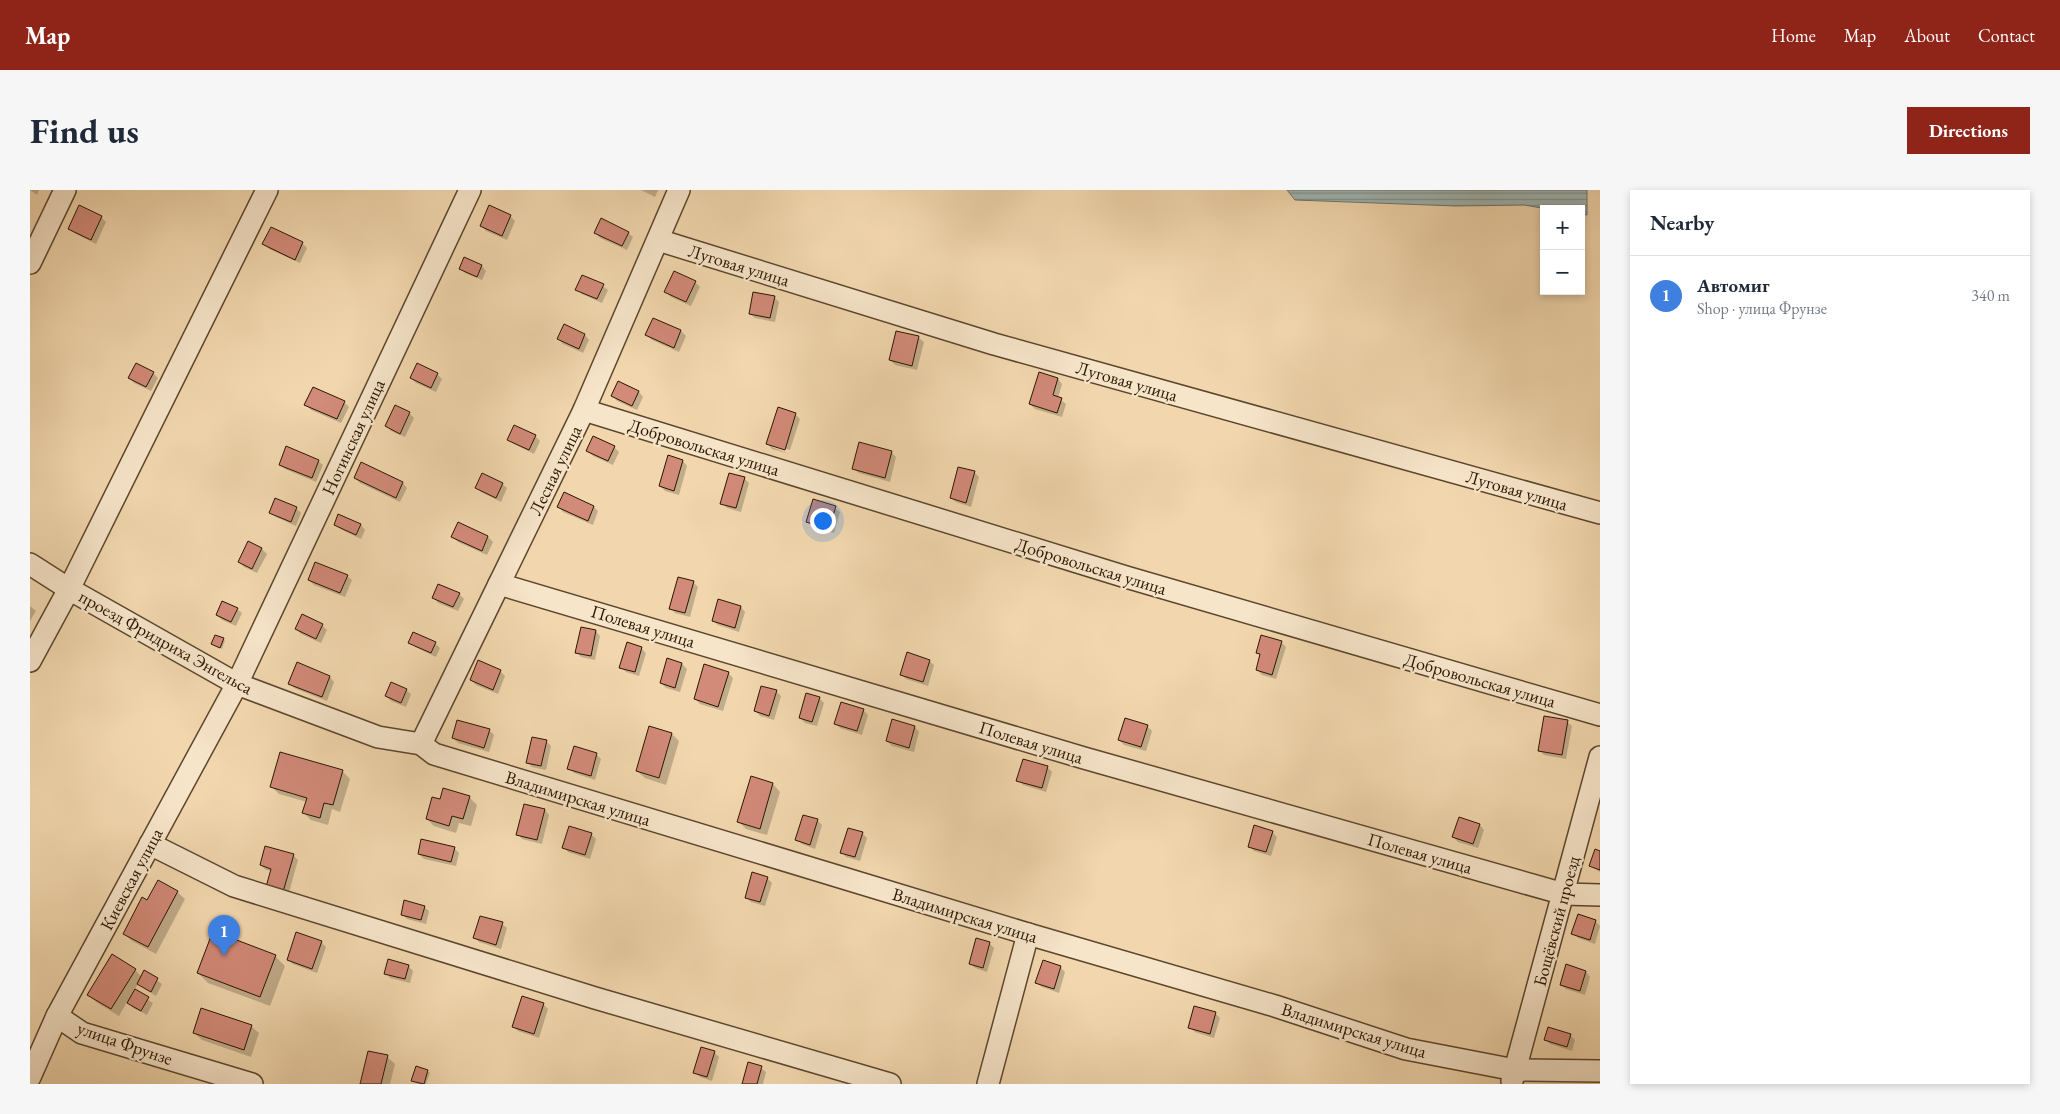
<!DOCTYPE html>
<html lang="en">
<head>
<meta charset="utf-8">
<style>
  :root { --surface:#fff; --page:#f6f6f7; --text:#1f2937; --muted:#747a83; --line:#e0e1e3; --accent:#8f2418 }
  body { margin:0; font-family:"EB Garamond",serif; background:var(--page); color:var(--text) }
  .controls { position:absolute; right:15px; top:15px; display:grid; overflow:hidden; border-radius:0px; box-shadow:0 2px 8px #0003 }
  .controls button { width:45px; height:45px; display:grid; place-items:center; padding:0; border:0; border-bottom:1px solid var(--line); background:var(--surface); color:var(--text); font:25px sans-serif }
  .you { position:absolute; left:792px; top:330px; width:18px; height:18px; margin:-12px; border:4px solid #fff; border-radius:50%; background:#1a73e8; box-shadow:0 0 0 8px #1a73e833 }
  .badge { display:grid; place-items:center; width:32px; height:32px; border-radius:50%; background:var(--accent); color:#fff; font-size:16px; font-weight:700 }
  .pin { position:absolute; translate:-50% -41px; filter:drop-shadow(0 1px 2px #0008) }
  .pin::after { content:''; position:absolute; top:26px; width:18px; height:15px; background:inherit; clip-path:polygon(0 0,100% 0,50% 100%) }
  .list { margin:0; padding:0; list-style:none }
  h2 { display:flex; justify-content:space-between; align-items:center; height:65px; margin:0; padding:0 20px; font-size:21px }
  h2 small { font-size:16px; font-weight:400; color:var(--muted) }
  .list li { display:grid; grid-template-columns:32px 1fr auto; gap:15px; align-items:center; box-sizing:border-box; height:80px; padding:0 20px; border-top:1px solid var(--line) }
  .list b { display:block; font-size:19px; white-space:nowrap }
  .list p { margin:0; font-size:16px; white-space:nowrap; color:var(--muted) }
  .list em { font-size:16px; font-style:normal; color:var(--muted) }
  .map { position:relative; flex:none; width:1570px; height:894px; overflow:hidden; border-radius:0px }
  header { display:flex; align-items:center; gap:30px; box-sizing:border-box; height:70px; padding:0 25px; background:var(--accent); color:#fff }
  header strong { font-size:24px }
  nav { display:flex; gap:28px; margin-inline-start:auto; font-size:18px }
  .intro { display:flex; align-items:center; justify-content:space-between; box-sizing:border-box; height:120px; padding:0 30px }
  h1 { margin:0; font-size:35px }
  .button { padding:12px 22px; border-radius:0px; background:var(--accent); color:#fff; font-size:18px; font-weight:700 }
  main { display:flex; gap:30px; padding:0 30px }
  aside { flex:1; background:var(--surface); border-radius:0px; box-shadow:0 2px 8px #0003 }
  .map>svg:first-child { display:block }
  .water { fill:url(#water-rules); stroke:#70776d }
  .shadow { fill:#0003 }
  .building { fill:#d28a79; stroke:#291600 }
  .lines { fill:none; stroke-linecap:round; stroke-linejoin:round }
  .minor-casing { stroke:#5b462c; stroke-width:24 }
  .minor { stroke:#f7e5ca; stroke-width:21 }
  .labels { text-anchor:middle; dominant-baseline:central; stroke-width:4.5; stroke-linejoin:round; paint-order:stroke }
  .street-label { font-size:18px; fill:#291600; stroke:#f7e5ca }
</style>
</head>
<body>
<header>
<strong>Map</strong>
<nav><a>Home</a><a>Map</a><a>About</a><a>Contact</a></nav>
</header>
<div class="intro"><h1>Find us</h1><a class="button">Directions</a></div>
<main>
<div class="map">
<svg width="1570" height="894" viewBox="0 0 1570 894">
  <defs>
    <pattern id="water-rules" width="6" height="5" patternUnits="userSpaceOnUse" patternTransform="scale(1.25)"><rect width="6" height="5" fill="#9fb7b5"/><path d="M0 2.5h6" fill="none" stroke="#829491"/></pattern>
  </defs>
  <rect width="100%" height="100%" fill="#f2d7ae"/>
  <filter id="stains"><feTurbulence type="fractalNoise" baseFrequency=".004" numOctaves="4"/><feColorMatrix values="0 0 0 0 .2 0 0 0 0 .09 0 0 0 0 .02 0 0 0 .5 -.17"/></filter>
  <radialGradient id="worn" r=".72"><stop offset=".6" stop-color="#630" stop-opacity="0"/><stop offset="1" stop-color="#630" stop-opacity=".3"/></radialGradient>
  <!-- water -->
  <polygon class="water" points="1257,0 1557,0 1557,25 1551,24 1551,19 1517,19 1494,15 1426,16 1265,10"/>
  <!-- shadow -->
  <g class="shadow">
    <polygon points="0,0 9,0 7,5"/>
    <polygon points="611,0 628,0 625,7"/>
    <polygon points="480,26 485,31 477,50 456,41 451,36"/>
    <polygon points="71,27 76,32 66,54 44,43 39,39"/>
    <polygon points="566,43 598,43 603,47 597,60 570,48"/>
    <polygon points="272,53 277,58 270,73 239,59 234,54"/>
    <polygon points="435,69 452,76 456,81 452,90 435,83 431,78"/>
    <polygon points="665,92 670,97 661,116 641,107 636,102"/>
    <polygon points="573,96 578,100 572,113 552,104 547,99"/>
    <polygon points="744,107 749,112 745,132 725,128 720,124"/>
    <polygon points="624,129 651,141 656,146 649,162 622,150 617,145"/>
    <polygon points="535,136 555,145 559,150 553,163 533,154 529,149"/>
    <polygon points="867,142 889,148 894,152 887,180 865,175 860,170"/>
    <polygon points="123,183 128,188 121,201 104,193 99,188"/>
    <polygon points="407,184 412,189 406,202 386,193 381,188"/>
    <polygon points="1028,189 1032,194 1028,208 1036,214 1032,227 1005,219 1000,214"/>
    <polygon points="588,193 609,202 613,207 607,220 587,211 583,206"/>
    <polygon points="314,212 319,217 311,233 281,220 276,215"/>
    <polygon points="379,223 384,228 375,247 361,241 357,236"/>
    <polygon points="765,224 770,229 760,260 742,254 742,257 759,264 742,259 738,254"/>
    <polygon points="505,246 510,251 504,264 484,254 479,250"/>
    <polygon points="584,257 589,262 583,275 563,266 558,261"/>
    <polygon points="861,262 866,267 860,292 829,283 824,279"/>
    <polygon points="288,271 293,275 286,292 255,279 250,275"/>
    <polygon points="653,271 657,276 649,305 635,301 630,296"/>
    <polygon points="332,273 373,293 377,298 370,312 330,293 325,288"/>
    <polygon points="944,282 949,287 941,317 926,312 921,308"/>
    <polygon points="714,288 719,293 711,322 697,318 692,313"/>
    <polygon points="472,294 477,298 471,312 451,302 446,297"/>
    <polygon points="529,317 564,317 568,321 563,335 533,322"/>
    <polygon points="266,318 271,323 266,336 246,327 241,322"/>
    <polygon points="805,318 810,322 804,343 782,336 777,331"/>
    <polygon points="305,334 331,335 335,340 331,349 310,339"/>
    <polygon points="429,334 458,347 463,352 457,365 428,352 423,347"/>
    <polygon points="218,353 232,359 237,364 227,383 214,377 209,372"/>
    <polygon points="317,386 322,390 315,407 284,395 279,390"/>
    <polygon points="663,392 668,397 660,427 645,423 641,418"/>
    <polygon points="429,404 434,409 428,421 408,413 404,408"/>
    <polygon points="0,416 6,421 0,431"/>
    <polygon points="711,417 715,422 709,442 688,435 683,431"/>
    <polygon points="207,419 212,423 206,436 192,430 187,425"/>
    <polygon points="292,435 297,440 291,453 271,444 266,439"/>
    <polygon points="566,441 570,446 565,470 551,467 546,462"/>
    <polygon points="193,449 195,451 192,459 183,454"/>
    <polygon points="380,452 405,453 410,458 406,467 385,457"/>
    <polygon points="1251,452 1256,457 1246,489 1232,485 1227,480 1231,466 1228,463"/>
    <polygon points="611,458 616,463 609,486 596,482 591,477"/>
    <polygon points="638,470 652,474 657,479 650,502 636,498 631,493"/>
    <polygon points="899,471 904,475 898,496 876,489 871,484"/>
    <polygon points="470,481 475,486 468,504 446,495 441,490"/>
    <polygon points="698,483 703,488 693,521 670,514 665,509"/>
    <polygon points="300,487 304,492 297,511 264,498 260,493"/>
    <polygon points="376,500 381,504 376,517 361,511 356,506"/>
    <polygon points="746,501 751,506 744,530 730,526 725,521"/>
    <polygon points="789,508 794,513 787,536 775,533 770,528"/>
    <polygon points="833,520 838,525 832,545 810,538 805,533"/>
    <polygon points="863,531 885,537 889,542 884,562 862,556 857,551"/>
    <polygon points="1537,532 1542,536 1536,569 1514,565 1509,560"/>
    <polygon points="1117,536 1122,541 1116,561 1094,555 1089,550"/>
    <polygon points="459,540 464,545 459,562 428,553 423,548"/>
    <polygon points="642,544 649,551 636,595 615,588 607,581"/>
    <polygon points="517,552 521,556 516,580 502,577 497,572"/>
    <polygon points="545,558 567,565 571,569 565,590 544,583 539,578"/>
    <polygon points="1017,577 1022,582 1016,602 993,595 988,590"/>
    <polygon points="312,581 320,589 310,622 302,619 298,635 281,630 274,623 277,612 249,604 242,597"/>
    <polygon points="721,588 743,594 750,602 737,645 716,639 708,631"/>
    <polygon points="439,607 447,615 441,636 429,633 426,643 404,636 397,629 411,611"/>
    <polygon points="515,620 519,625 512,654 492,649 488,644"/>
    <polygon points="787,630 792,635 785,659 772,654 767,650"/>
    <polygon points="1450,635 1454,640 1448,658 1428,652 1423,647"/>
    <polygon points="1242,642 1247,647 1241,666 1224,661 1219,656"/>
    <polygon points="832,643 837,648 830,671 816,667 812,662"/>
    <polygon points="561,644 566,649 560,669 538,662 534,657"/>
    <polygon points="424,658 429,663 426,676 394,669 389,664"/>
    <polygon points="1570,662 1570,682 1561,676"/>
    <polygon points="263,665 268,670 258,706 242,702 242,681 236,680 231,675"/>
    <polygon points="737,688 742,693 735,716 721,712 716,707"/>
    <polygon points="147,702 155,709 126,764 102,751 94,744 118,712"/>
    <polygon points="394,717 399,721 396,734 377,729 372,724"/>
    <polygon points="1565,731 1570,736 1565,754 1548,748 1543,743"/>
    <polygon points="472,734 477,738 471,759 449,752 445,747"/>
    <polygon points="291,752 296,757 287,783 263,774 258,770"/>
    <polygon points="959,753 964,758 957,782 945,778 940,773"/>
    <polygon points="245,766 255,776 240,816 178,793 168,783"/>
    <polygon points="378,776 383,781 380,793 360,788 356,783"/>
    <polygon points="1030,777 1035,782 1029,803 1012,797 1007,793"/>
    <polygon points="105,780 112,787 115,782 132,794 126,806 108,794 104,801 123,813 117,825 103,818 97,812 89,826 66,812 59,805"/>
    <polygon points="1556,782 1560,787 1555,805 1536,799 1531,794"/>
    <polygon points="513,814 518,819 509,848 488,841 483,836"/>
    <polygon points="1185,823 1190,828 1184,848 1165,842 1160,837"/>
    <polygon points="221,836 229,843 221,867 172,850 164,843"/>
    <polygon points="1540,845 1545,850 1542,861 1520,854 1515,849"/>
    <polygon points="684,862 689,867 682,891 670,887 665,882"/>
    <polygon points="357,867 365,874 360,894 331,894"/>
    <polygon points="731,878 736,882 733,894 713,894"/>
    <polygon points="397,881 400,883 396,894 388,894 382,891"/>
  </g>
  <!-- building -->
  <g class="building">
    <polygon points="49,15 72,26 61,50 38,39"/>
    <polygon points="459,15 481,25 472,46 450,36"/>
    <polygon points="571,28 599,42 592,56 564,43"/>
    <polygon points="241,37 273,52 265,70 232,54"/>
    <polygon points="434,67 452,75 447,87 429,79"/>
    <polygon points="644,81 666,91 656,112 634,102"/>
    <polygon points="552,85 574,94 567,109 545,100"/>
    <polygon points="723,102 745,106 740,128 719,124"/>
    <polygon points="623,128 651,140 644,158 615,145"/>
    <polygon points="534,134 555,144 549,159 527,149"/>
    <polygon points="866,141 889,146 882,176 859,170"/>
    <polygon points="106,173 124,182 116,197 98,188"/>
    <polygon points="387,173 408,183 401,198 380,188"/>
    <polygon points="1009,182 1028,188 1023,205 1032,208 1027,223 999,214"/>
    <polygon points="588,191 609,201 602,216 581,206"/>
    <polygon points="283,197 315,211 307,229 274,215"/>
    <polygon points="365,215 380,222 370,244 355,236"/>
    <polygon points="748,217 766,223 755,260 736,254"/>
    <polygon points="484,235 506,245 499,260 477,250"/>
    <polygon points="563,246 585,256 578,271 556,261"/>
    <polygon points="829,252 862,261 855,288 822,279"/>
    <polygon points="256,256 289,270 282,288 249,275"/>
    <polygon points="638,265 653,270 644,301 629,296"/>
    <polygon points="331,272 373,292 366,308 324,288"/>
    <polygon points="928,277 945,281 936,313 920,308"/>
    <polygon points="452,283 473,293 466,308 445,298"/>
    <polygon points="699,283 715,287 706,318 690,314"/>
    <polygon points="534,302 564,316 558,331 527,317"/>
    <polygon points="245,308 267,317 261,332 239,323"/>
    <polygon points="783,309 806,316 799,339 776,332"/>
    <polygon points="308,324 331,334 326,345 304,335"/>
    <polygon points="428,332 458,346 452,361 421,347"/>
    <polygon points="218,351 232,358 222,379 208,372"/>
    <polygon points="285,372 318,385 310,403 278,390"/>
    <polygon points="648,387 664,391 655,423 639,419"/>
    <polygon points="408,394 430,403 423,417 402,408"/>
    <polygon points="688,409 711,416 705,438 682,431"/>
    <polygon points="192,411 208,418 201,432 186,425"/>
    <polygon points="272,424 293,434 286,449 265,439"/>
    <polygon points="551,437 566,440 561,466 545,463"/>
    <polygon points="383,442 406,452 401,463 378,453"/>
    <polygon points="185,445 194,448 190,458 181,454"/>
    <polygon points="1231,445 1252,451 1242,485 1226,480 1230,464 1226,463"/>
    <polygon points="597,452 612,457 605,482 589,478"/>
    <polygon points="877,462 900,470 893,492 870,485"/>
    <polygon points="637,468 652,473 645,498 630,493"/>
    <polygon points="448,470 471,480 463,500 440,490"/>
    <polygon points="267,472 300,486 292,507 258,494"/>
    <polygon points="674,474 699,482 688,517 664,509"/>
    <polygon points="361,492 377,499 371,513 355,506"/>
    <polygon points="731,496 747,500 739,526 724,521"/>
    <polygon points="776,503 790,507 782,532 769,528"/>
    <polygon points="811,512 834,519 827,541 804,534"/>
    <polygon points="1514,526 1538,530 1532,565 1508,561"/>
    <polygon points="1095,528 1118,535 1111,557 1088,550"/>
    <polygon points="862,529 885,536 879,558 856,551"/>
    <polygon points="427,530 460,539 454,558 422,548"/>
    <polygon points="619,536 642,543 629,588 606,581"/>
    <polygon points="502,547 517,550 511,576 496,573"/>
    <polygon points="544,556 567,563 561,586 537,579"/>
    <polygon points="250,562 313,580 303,615 294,613 290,628 272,623 277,608 240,597"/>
    <polygon points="993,569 1018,576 1012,598 986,591"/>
    <polygon points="721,586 743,593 730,639 707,632"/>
    <polygon points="413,598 440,606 433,629 422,626 419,636 396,629 402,607 410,609"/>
    <polygon points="494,614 515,619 507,650 486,645"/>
    <polygon points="773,625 788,629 780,655 765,650"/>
    <polygon points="1429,627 1450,634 1443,654 1422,647"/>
    <polygon points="1224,635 1243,641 1236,662 1218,657"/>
    <polygon points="539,636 562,643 555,665 532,658"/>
    <polygon points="818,638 833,642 825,667 810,663"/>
    <polygon points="391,649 425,657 421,672 388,664"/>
    <polygon points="235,656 264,664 253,702 236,697 241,679 230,675"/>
    <polygon points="1565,659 1570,661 1570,680 1559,676"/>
    <polygon points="722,682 738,687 730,712 715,708"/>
    <polygon points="128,690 148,701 118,757 93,744 112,707 117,710"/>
    <polygon points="374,710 395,716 391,730 371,725"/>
    <polygon points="1548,724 1566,730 1560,750 1541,744"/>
    <polygon points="450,726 473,732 466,755 443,748"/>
    <polygon points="183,741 246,765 230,807 167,783"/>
    <polygon points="266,742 292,751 282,779 257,770"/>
    <polygon points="946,748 960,752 953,778 939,774"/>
    <polygon points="82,764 106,779 81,819 57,805"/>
    <polygon points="358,769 379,775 375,789 354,784"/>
    <polygon points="1013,770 1031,776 1024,799 1005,793"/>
    <polygon points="1536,774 1556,781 1550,801 1530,795"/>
    <polygon points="114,780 128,788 121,802 107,794"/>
    <polygon points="105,799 119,807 111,821 97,813"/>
    <polygon points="492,806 514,813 504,844 482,837"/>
    <polygon points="1164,816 1186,822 1180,844 1158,838"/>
    <polygon points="171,818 222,835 214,860 163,843"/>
    <polygon points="1518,837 1541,844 1537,857 1514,850"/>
    <polygon points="671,857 685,861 677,887 663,883"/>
    <polygon points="338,861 358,865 351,894 330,894"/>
    <polygon points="718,872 732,876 727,894 712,894"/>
    <polygon points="386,876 398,880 394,894 381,891"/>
  </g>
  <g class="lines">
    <!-- minor casing -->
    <g class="minor-casing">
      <g id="minor">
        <polyline points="628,50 964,154 1570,323"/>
        <polyline points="0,73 35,0"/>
        <polyline points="554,220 1096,387 1570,525"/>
        <polyline points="0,374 39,399 207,494 348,547 391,554 404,564 998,744 1245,816 1376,859 1485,880 1570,881"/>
        <polyline points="469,394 1054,568 1534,704 1570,705"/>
        <polyline points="0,471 39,399 237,0"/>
        <polyline points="391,554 554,220 649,0"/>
        <polyline points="120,654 204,696 565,808 860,894"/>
        <polyline points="27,826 52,843 222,894"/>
        <polyline points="0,887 27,826 207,494 440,0"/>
        <polyline points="1482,891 1570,567"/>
        <polyline points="958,894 998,744"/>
      </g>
    </g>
    <!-- minor -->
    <use href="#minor" class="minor"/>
  </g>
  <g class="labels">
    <!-- street labels -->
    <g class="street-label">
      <text transform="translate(709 75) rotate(17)">Луговая улица</text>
      <text transform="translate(1097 191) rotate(16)">Луговая улица</text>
      <text transform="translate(323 247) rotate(-65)">Ногинская улица</text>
      <text transform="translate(674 257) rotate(17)">Добровольская улица</text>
      <text transform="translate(525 280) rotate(-64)">Лесная улица</text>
      <text transform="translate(1487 300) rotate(16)">Луговая улица</text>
      <text transform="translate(1061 376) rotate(17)">Добровольская улица</text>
      <text transform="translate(613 436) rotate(17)">Полевая улица</text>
      <text transform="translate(136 452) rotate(29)">проезд Фридриха Энгельса</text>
      <text transform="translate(1450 490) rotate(16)">Добровольская улица</text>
      <text transform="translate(1001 552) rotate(17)">Полевая улица</text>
      <text transform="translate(548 608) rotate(17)">Владимирская улица</text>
      <text transform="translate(1390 663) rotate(16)">Полевая улица</text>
      <text transform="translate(101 689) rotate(-62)">Киевская улица</text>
      <text transform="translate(935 725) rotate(17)">Владимирская улица</text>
      <text transform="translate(1526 731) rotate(-75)">Бощёвский проезд</text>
      <text transform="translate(1324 840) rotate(17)">Владимирская улица</text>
      <text transform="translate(95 853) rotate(19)">улица Фрунзе</text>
    </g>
  </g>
  <rect width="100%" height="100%" filter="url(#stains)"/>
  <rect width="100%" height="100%" fill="url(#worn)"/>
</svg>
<div class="controls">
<button>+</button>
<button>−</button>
</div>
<div class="you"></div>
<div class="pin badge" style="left:194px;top:766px;background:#3f7fe0">1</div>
</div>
<aside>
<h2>Nearby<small></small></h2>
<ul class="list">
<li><span class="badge" style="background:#3f7fe0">1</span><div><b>Автомиг</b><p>Shop · улица Фрунзе</p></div><em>340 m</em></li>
</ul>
</aside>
</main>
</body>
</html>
